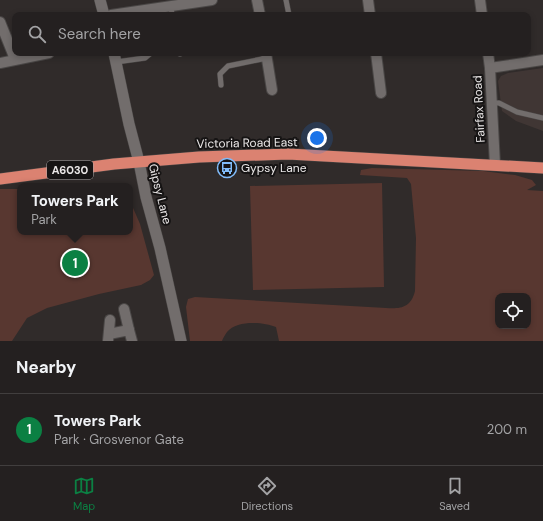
<!DOCTYPE html>
<html lang="en">
<head>
<meta charset="utf-8">
<style>
  :root { --surface:#242020; --page:#302d2d; --text:#f1f3f6; --muted:#a3a3a5; --line:#413e3e; --accent:#0b8043 }
  body { margin:0; font-family:"DM Sans",sans-serif; background:var(--page); color:var(--text) }
  .controls { position:absolute; right:12px; bottom:12px; display:grid; overflow:hidden; border-radius:8px; box-shadow:0 2px 6px #0003 }
  .controls button { width:36px; height:36px; display:grid; place-items:center; padding:0; border:0; border-bottom:1px solid var(--line); background:var(--surface); color:var(--text); font:20px sans-serif }
  .you { position:absolute; left:317px; top:138px; width:14px; height:14px; margin:-10px; border:3px solid #fff; border-radius:50%; background:#1a73e8; box-shadow:0 0 0 6px #1a73e833 }
  .badge { display:grid; place-items:center; width:26px; height:26px; border-radius:50%; background:var(--accent); color:#fff; font-size:13px; font-weight:700 }
  .pin { position:absolute; translate:-50% -50%; border:2px solid #fff; box-shadow:0 1px 4px #0006 }
  .popup { position:absolute; left:17px; top:183px; width:116px; height:52px; box-sizing:border-box; display:grid; place-content:center; border-radius:8px; background:var(--surface); filter:drop-shadow(0 1px 3px #0005); font-size:13px; white-space:nowrap; color:var(--muted) }
  .popup b { font-size:15px; color:var(--text) }
  .popup::after { content:''; position:absolute; left:50%; top:100%; margin-left:-8px; border:8px solid transparent; border-top-color:var(--surface) }
  .list { margin:0; padding:0; list-style:none }
  h2 { display:flex; justify-content:space-between; align-items:center; height:52px; margin:0; padding:0 16px; font-size:17px }
  h2 small { font-size:13px; font-weight:400; color:var(--muted) }
  .list li { display:grid; grid-template-columns:26px 1fr auto; gap:12px; align-items:center; box-sizing:border-box; height:72px; padding:0 16px; border-top:1px solid var(--line) }
  .list b { display:block; font-size:15px; white-space:nowrap }
  .list p { margin:0; font-size:13px; white-space:nowrap; color:var(--muted) }
  .list em { font-size:13px; font-style:normal; color:var(--muted) }
  .icon { flex:none; width:22px; height:22px; fill:none; stroke:currentColor; stroke-width:2; stroke-linecap:round; stroke-linejoin:round }
  .map { position:relative; flex:none; width:543px; height:341px; overflow:hidden }
  .search { position:absolute; background:var(--surface); box-shadow:0 2px 6px #0003; left:12px; right:12px; top:12px; height:44px; display:flex; align-items:center; gap:10px; box-sizing:border-box; padding:0 14px; border-radius:8px; color:var(--muted); font-size:15px }
  .sheet { height:124px; background:var(--surface) }
  nav { display:flex; justify-content:space-around; align-items:center; box-sizing:border-box; height:56px; border-top:1px solid var(--line); background:var(--surface); font-size:11px; color:var(--muted) }
  nav a { display:grid; justify-items:center; gap:2px }
  nav .on { color:var(--accent) }
  .map>svg:first-child { display:block }
  .built { fill:#403634 }
  .green { fill:#583730; fill-rule:evenodd }
  .lines { fill:none; stroke-linecap:round; stroke-linejoin:round }
  .service-casing { stroke:#4a4746; stroke-width:6 }
  .minor-casing { stroke:#4a4746; stroke-width:12 }
  .tertiary-casing { stroke:#4a4746; stroke-width:12 }
  .trunk-casing { stroke:#4a4746; stroke-width:12 }
  .service { stroke:#726d6c; stroke-width:5 }
  .minor { stroke:#726d6c; stroke-width:10 }
  .tertiary { stroke:#726d6c; stroke-width:11 }
  .trunk { stroke:#db8271; stroke-width:11 }
  .labels { text-anchor:middle; dominant-baseline:central; stroke-width:4; stroke-linejoin:round; paint-order:stroke }
  .shield { fill:#161414; stroke:#aaa8a8; stroke-width:1 }
  .shield-label { font-size:11px; font-weight:bold; fill:#eae7e7 }
  .street-label { font-size:12px; fill:#eae7e7; stroke:#161414 }
  .poi-label { font-size:12px; fill:#eae7e7; stroke:#161414; text-anchor:start }
</style>
</head>
<body>
<div class="map">
<svg width="543" height="341" viewBox="0 0 543 341">
  <rect width="100%" height="100%" fill="#302b2a"/>
  <!-- built -->
  <polygon class="built" points="543,68 543,131 516,121 502,111 498,81 501,76 508,73"/>
  <!-- green -->
  <g class="green">
    <path d="M372 168 483 171 515 175 532 180 536 185 527 190 543 191V341H279L276 327C263 322 237 320 227 332 225 335 223 338 222 341H190L186 307 188 299 195 297 386 308C400 309 411 308 415 291L416 238 411 184 407 178 360 175 361 170ZM498 296H528V326H498Z"/>
    <polygon points="382,183 384,287 253,290 250,186"/>
    <polygon points="0,189 20,189 20,232 130,232 130,201 140,224 154,275 150,280 141,285 99,294 47,308 27,318 12,341 0,341"/>
  </g>
  <g class="lines">
    <!-- service casing -->
    <g class="service-casing">
      <g id="service">
        <polyline points="286,0 289,15"/>
        <polyline points="171,6 172,15"/>
        <polyline points="180,53 180,54"/>
        <polyline points="116,62 145,58 151,53"/>
        <polyline points="221,85 220,74 228,66 267,58"/>
        <polyline points="492,103 499,103 517,112 543,118"/>
      </g>
    </g>
    <!-- minor casing -->
    <g class="minor-casing">
      <g id="minor">
        <polyline points="257,0 260,15"/>
        <polyline points="368,0 370,15"/>
        <polyline points="480,0 482,15"/>
        <polyline points="111,15 212,0"/>
        <polyline points="0,22 15,59"/>
        <polyline points="266,53 272,90"/>
        <polyline points="376,53 381,93"/>
        <polyline points="488,53 490,68 495,165"/>
        <polyline points="0,63 49,53"/>
        <polyline points="490,68 543,60"/>
        <polyline points="124,309 129,330"/>
        <polyline points="109,334 129,330 132,341"/>
        <polyline points="108,341 110,320"/>
      </g>
    </g>
    <!-- tertiary casing -->
    <g class="tertiary-casing">
      <g id="tertiary">
        <polyline points="100,0 104,15"/>
        <polyline points="114,53 129,124 139,162 146,197 160,248 181,341"/>
      </g>
    </g>
    <!-- trunk casing -->
    <g class="trunk-casing">
      <polyline id="trunk" points="0,179 114,164 199,157 288,154 543,168"/>
    </g>
    <!-- service -->
    <use href="#service" class="service"/>
    <!-- minor -->
    <use href="#minor" class="minor"/>
    <!-- tertiary -->
    <use href="#tertiary" class="tertiary"/>
    <!-- trunk -->
    <use href="#trunk" class="trunk"/>
  </g>
  <!-- icons -->
  <defs>
    <g id="bus-ring" transform="scale(1)"><circle r="9.5" fill="#161414" stroke="#81bcfa" stroke-width="1.5"/><path d="M-5-6H5V4H4V6H2V4H-2V6H-4V4H-5ZM-3.5-4V0h7V-4ZM-3.5 1.2v1.5H-2V1.2ZM2 1.2v1.5H3.5V1.2Z" fill="#81bcfa"/></g>
  </defs>
  <g fill-rule="evenodd">
    <use href="#bus-ring" x="227" y="168"/>
  </g>
  <g class="labels">
    <!-- shield labels -->
    <rect class="shield" x="47" y="161" width="46" height="18" rx="3"/>
    <g class="shield-label">
      <text x="70" y="170">A6030</text>
    </g>
    <!-- street labels -->
    <g class="street-label">
      <text transform="translate(479 109) rotate(-93)">Fairfax Road</text>
      <text transform="translate(247 143) rotate(-1)">Victoria Road East</text>
      <text transform="translate(160 194) rotate(76)">Gipsy Lane</text>
    </g>
    <!-- poi labels -->
    <g class="poi-label">
      <text x="241" y="168">Gypsy Lane</text>
    </g>
  </g>
</svg>
<div class="controls">
<button><svg class="icon" aria-label="locate" viewBox="0 0 24 24"><circle cx="12" cy="12" r="6"/><path d="M12 2v4M12 18v4M2 12h4M18 12h4"/></svg></button>
</div>
<div class="you"></div>
<div class="pin badge" style="left:75px;top:263px">1</div>
<div class="popup"><b>Towers Park</b>Park</div>
<div class="search"><svg class="icon" aria-label="search" viewBox="0 0 24 24"><circle cx="10" cy="10" r="6"/><path d="M15 15l6 6"/></svg>Search here</div>
</div>
<section class="sheet">
<h2>Nearby<small></small></h2>
<ul class="list">
<li><span class="badge">1</span><div><b>Towers Park</b><p>Park · Grosvenor Gate</p></div><em>200 m</em></li>
</ul>
</section>
<nav>
<a class="on"><svg class="icon" aria-label="map" viewBox="0 0 24 24"><path d="M3 6l6-2 6 2 6-2v14l-6 2-6-2-6 2zM9 4v14M15 6v14"/></svg>Map</a>
<a><svg class="icon" aria-label="directions" viewBox="0 0 24 24"><path d="M12 3l9 9-9 9-9-9zM9 14v-3h6M13 9l2 2-2 2"/></svg>Directions</a>
<a><svg class="icon" aria-label="saved" viewBox="0 0 24 24"><path d="M7 4h10v16l-5-4-5 4z"/></svg>Saved</a>
</nav>
</body>
</html>
